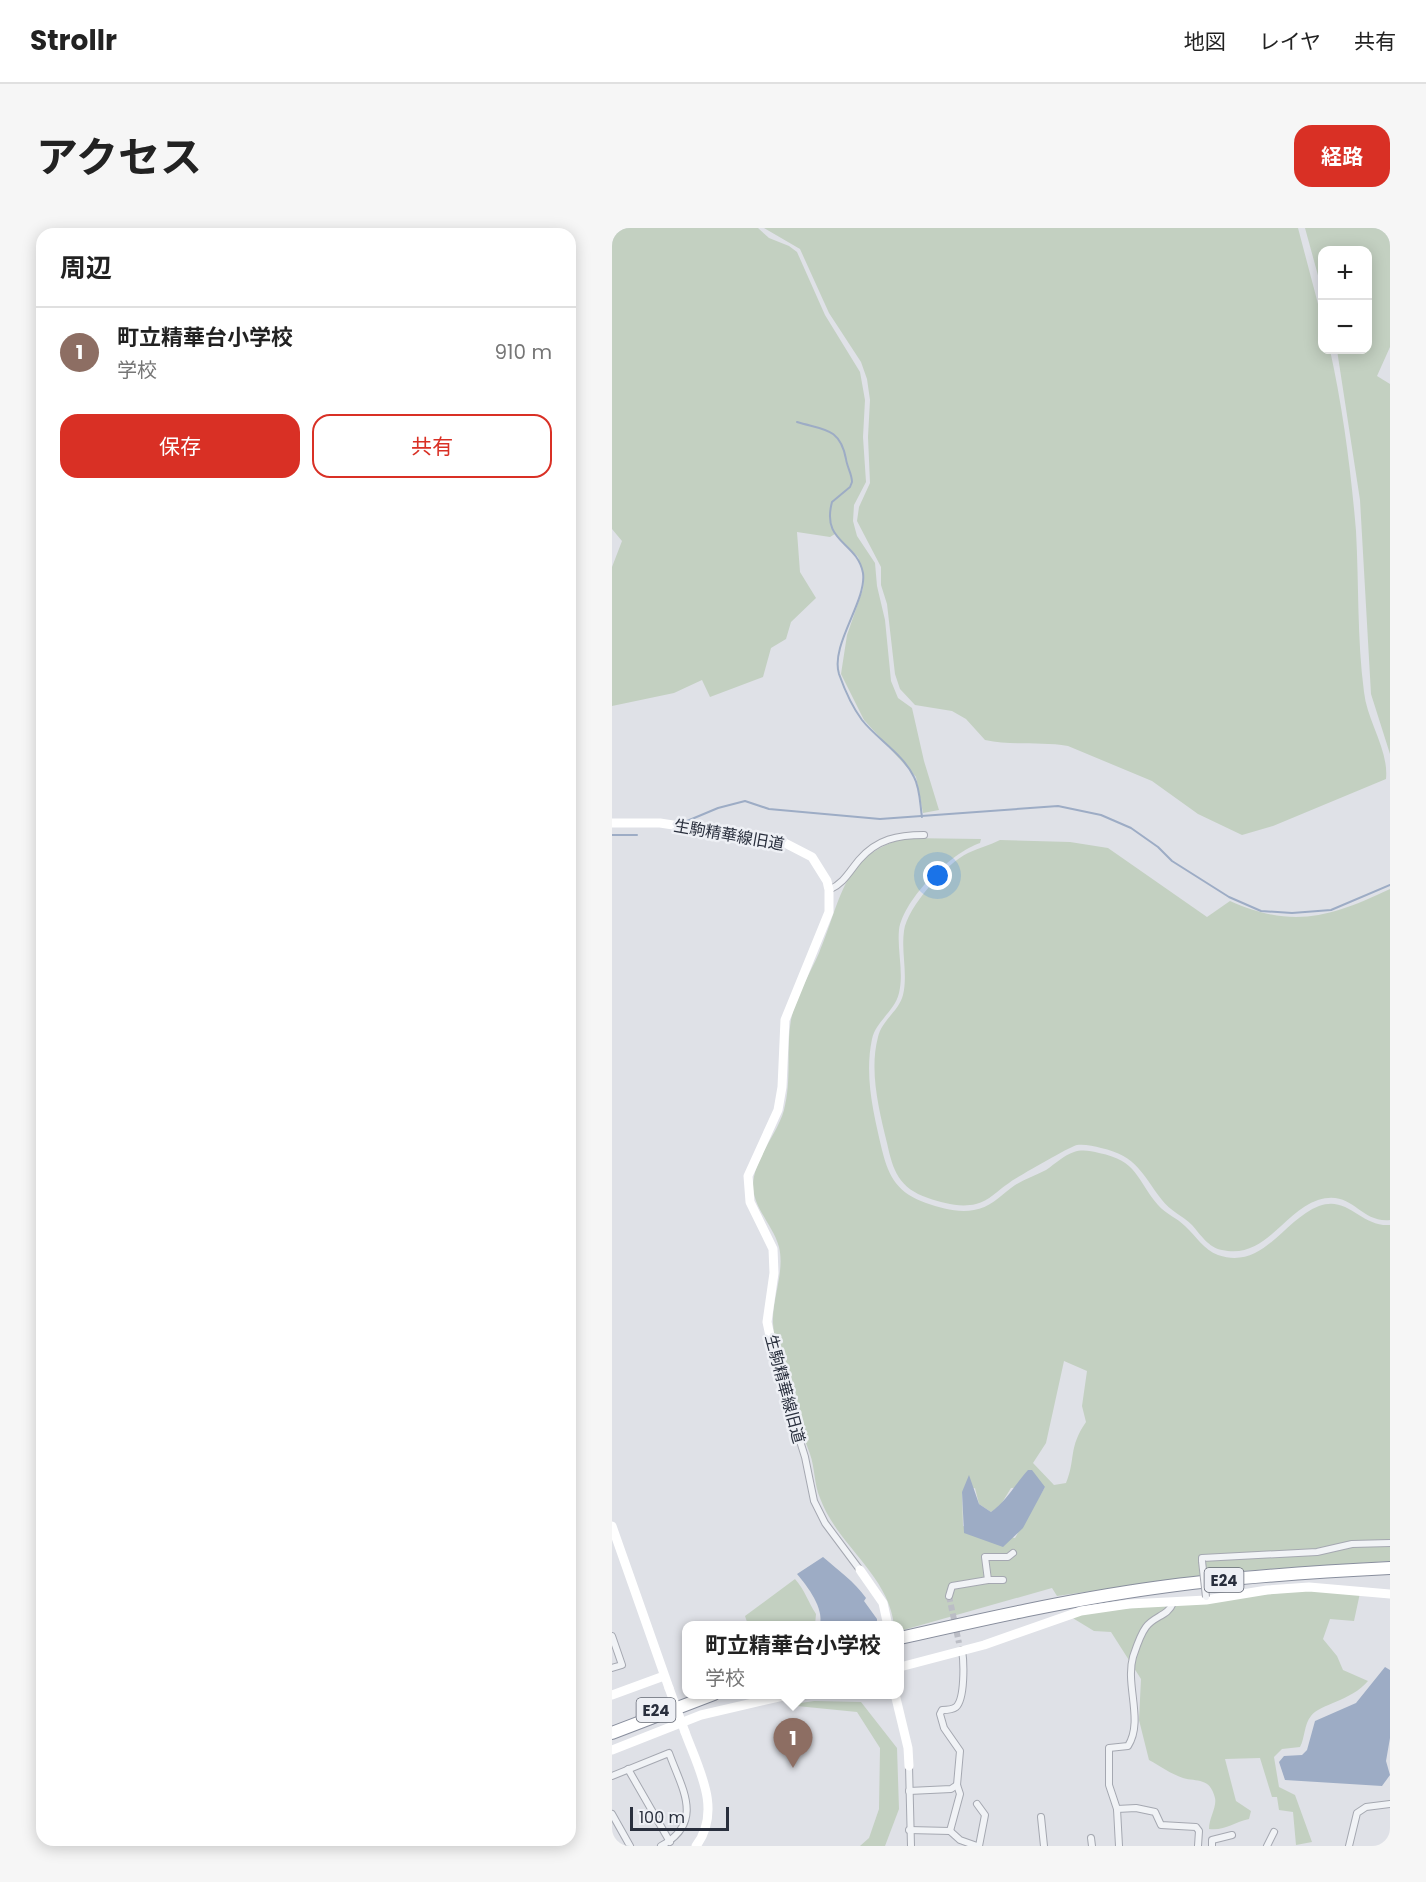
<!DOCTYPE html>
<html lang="ja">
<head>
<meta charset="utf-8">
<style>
  :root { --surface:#fff; --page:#f6f6f6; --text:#222; --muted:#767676; --line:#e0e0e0; --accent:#d93025 }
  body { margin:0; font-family:Poppins,"Noto Sans JP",sans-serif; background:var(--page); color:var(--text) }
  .controls { position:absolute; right:18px; top:18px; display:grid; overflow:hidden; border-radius:12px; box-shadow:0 3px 15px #0003 }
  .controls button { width:54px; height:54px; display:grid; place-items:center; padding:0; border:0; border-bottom:2px solid var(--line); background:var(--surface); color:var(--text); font:30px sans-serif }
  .scale { position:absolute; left:18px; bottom:15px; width:99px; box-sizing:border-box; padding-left:6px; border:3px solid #292f3d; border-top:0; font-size:16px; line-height:21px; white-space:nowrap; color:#292f3d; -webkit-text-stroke:4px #eef0f5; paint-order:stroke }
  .you { position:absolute; left:326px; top:648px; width:21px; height:21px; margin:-15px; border:4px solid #fff; border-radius:50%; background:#1a73e8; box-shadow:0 0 0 9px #1a73e833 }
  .badge { display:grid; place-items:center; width:39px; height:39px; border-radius:50%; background:var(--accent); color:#fff; font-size:20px; font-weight:700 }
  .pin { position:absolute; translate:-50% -50px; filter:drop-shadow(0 2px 3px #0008) }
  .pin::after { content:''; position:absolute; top:32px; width:21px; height:18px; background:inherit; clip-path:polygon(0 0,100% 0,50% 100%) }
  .popup { position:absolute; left:70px; top:1393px; width:222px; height:78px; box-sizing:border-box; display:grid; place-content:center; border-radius:12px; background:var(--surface); filter:drop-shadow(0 2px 4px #0005); font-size:20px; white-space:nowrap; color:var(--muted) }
  .popup b { font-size:22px; color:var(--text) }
  .popup::after { content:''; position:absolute; left:50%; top:100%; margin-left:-12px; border:12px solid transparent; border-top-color:var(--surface) }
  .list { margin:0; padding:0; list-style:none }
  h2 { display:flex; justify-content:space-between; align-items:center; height:78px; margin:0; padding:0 24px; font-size:26px }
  h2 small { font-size:20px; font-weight:400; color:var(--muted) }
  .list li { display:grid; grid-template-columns:39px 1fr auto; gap:18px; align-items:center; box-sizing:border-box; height:90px; padding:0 24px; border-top:2px solid var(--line) }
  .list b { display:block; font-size:22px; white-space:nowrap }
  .list p { margin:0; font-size:20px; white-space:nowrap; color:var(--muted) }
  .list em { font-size:20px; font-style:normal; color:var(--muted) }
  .actions { display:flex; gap:12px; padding:18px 24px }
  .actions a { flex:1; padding:14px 0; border:2px solid var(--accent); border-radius:18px; text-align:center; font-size:21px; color:var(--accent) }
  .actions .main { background:var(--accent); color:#fff }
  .map { position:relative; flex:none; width:778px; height:1618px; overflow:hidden; border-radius:18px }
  header { display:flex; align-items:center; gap:36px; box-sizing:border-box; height:84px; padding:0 30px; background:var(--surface); border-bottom:2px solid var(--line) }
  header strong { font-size:28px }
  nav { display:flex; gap:33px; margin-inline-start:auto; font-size:21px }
  .intro { display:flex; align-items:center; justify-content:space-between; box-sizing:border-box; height:144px; padding:0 36px }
  h1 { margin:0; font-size:42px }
  .button { padding:15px 27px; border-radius:18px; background:var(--accent); color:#fff; font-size:21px; font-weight:700 }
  main { display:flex; gap:36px; padding:0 36px }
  aside { flex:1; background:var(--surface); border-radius:18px; box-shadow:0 3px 15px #0003 }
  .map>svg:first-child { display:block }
  .green { fill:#c3d0c1; fill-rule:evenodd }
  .water { fill:#9dacc5 }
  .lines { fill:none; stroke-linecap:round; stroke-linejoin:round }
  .stream { stroke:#9dacc5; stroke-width:2 }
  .street-tunnel { stroke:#bbbdc5; stroke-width:6; stroke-dasharray:6 3; stroke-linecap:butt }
  .street-casing { stroke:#a5a8b1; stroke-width:8 }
  .highway-casing { stroke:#888e9d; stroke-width:14 }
  .street { stroke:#f1f3f6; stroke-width:6 }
  .secondary { stroke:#fff; stroke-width:9 }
  .highway { stroke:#fff; stroke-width:12 }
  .street-bridge-casing { stroke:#a5a8b1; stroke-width:8; stroke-linecap:butt }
  .street-bridge { stroke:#f1f3f6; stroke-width:6 }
  .secondary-bridge { stroke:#fff; stroke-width:9 }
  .labels { text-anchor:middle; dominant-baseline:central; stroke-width:5; stroke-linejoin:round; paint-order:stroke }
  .shield { fill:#eef0f5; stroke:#646974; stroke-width:1.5 }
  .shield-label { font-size:15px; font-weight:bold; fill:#292f3d }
  .street-label { font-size:16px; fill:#292f3d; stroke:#eef0f5 }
</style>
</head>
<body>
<header>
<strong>Strollr</strong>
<nav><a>地図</a><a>レイヤ</a><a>共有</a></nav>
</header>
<div class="intro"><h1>アクセス</h1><a class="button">経路</a></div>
<main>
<aside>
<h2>周辺<small></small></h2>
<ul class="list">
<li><span class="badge" style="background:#8d6e63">1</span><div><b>町立精華台小学校</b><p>学校</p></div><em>910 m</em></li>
</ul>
<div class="actions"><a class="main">保存</a><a>共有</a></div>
</aside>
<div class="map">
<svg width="778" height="1618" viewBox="0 0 778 1618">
  <rect width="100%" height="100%" fill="#dfe1e7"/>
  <!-- green -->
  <g class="green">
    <polygon points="0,0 146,0 157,10 177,18 185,24 213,87 248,144 253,172 251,209 254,254 242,277 241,293 245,308 263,335 265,358 273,392 279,453 286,470 300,480 312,533 327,582 311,585 304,549 252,492 229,446 235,407 251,361 252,349 246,329 223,306 218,309 185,304 188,344 204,370 179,394 174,411 159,420 151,449 98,469 90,452 62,465 0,478 0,339 10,313 0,301"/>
    <path d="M152 0H686L710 91V122H718C731 181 739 243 744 303 747 357 745 410 752 464 755 493 777 522 774 551L661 598 630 607 586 586 540 553 456 518C429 513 401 518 373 512L354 491 340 483 303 477 288 461 283 446 275 376 269 357V339L245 293 247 279 258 255 256 209 258 172 255 151 249 134 217 85 188 21Z"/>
    <polygon points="693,0 765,0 778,5 778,119 765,148 778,156 778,526 759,466 748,272 725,122 756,122 756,22 710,22 710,62"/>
    <path d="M294 610 369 611 368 615C339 625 292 670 287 702 285 722 292 745 287 765 283 783 264 793 260 811 252 849 262 887 270 922 277 950 286 965 314 975 329 980 346 985 362 982 377 980 387 969 399 960 409 952 423 948 434 942 443 936 452 927 462 924 470 921 479 923 487 925 526 933 524 951 546 977 554 986 565 990 573 998 584 1008 592 1022 606 1027 651 1043 672 991 707 978 736 967 749 999 778 997V1333L615 1344 445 1368 440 1360 288 1403V1398L282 1397C276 1346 225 1317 208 1270 202 1256 203 1240 198 1226 185 1190 163 1132 161 1095 160 1070 173 1044 167 1019 161 997 141 980 141 957 142 930 165 907 172 882 180 852 174 821 179 792 183 769 198 746 207 725 230 672 229 627 294 610ZM452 1133 475 1143 470 1178 474 1194C456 1220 464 1231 454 1255L442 1257 421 1235 434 1215ZM433 1259 403 1310 351 1298 350 1264 363 1260 367 1276 379 1284 388 1278 399 1260Z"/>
    <path d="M388 612 458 614 496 620 595 689 618 673C681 701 719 689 778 661V992C747 995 741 961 706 972 671 984 653 1032 610 1022 597 1020 588 1006 580 997 571 988 558 983 550 972 530 946 525 928 489 920 482 918 472 916 465 917 461 917 403 950 397 955 386 962 377 973 364 976 348 980 331 975 316 970 287 960 281 943 275 915 267 882 257 843 266 809 270 792 287 783 291 767 296 746 289 724 292 703 295 679 335 635 356 625 367 620 378 617 388 612Z"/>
    <path d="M183 1351C193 1362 196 1374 204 1386L203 1397H132L135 1394 133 1388Z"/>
    <path d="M697 1362 748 1365 742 1393 718 1391 711 1411 725 1428 731 1442 756 1453C739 1473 708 1476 699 1488 692 1496 693 1510 688 1519L670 1521 662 1529 667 1559 683 1567 700 1614 684 1617 681 1584 667 1582 665 1569H660L648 1530 613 1531 624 1573 639 1583 637 1591C622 1594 613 1603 597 1601 597 1590 605 1579 603 1570 598 1549 585 1554 571 1550 559 1546 548 1538 537 1532L527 1492 529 1451 499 1404 482 1403 459 1389 491 1383Z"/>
    <polygon points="202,1473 249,1474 285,1520 287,1581 273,1618 248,1618 257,1610 267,1581 268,1520 245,1484 175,1477"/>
  </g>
  <!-- water -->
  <g class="water">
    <path d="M416 1242H420L433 1259 411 1300 391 1319 352 1305 350 1264 357 1247 367 1276 379 1284C394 1274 404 1255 416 1242Z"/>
    <path d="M211 1329C227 1343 242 1353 254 1370L252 1373 265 1391V1397H208C212 1380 196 1359 185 1346Z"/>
    <polygon points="773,1439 778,1442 778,1510 774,1533 778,1547 770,1558 673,1552 667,1534 672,1528 690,1527 695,1522 703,1493 744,1475"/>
  </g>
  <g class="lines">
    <!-- stream -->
    <g class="stream">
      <path d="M185 194C211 202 228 199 234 231 235 239 240 246 240 254L238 259 220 274C209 315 245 313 251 345 255 373 218 417 227 446 232 460 241 480 250 492 265 511 291 526 302 549 308 560 308 576 310 589"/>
      <polyline points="75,593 106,580 133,573 157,581 268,591 446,578 489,587 519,600 546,619 560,633 617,669 649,683 680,685 719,682 778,657"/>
      <polyline points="0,607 25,607"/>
    </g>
    <!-- street-tunnel -->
    <polyline class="street-tunnel" points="337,1368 347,1415"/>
    <!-- street casing -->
    <g class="street-casing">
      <g id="street">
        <path d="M217 662C232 655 237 644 247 632 265 611 286 607 312 607"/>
        <polyline points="165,1140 193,1229 202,1273 213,1295 248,1342"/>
        <polyline points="590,1333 590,1330 705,1324 740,1316 778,1315"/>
        <polyline points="376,1352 391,1352"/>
        <polyline points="337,1368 340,1358 376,1352 373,1329 396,1329 401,1325"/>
        <polyline points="0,1408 10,1437 0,1440"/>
        <polyline points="297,1538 299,1618"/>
        <polyline points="16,1541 58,1614"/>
        <path d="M0 1548 57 1525C70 1561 93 1594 49 1618"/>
        <polyline points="297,1563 339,1561 345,1557"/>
        <polyline points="365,1576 373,1587 367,1618"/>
        <polyline points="505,1581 524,1580 543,1584 549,1597 584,1599 587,1603 586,1618"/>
        <polyline points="0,1586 18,1618"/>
        <polyline points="429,1589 432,1618"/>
        <polyline points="297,1602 338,1603 348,1612 365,1618"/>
        <path d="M338 1603 348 1566 345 1557 348 1523 332 1500 328 1486 330 1482C334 1482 340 1482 344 1479 353 1471 352 1434 350 1422"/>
        <polyline points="479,1610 480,1618"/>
        <path d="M507 1618 505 1581 497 1557V1520L516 1518C532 1493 513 1457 521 1429 524 1420 528 1407 534 1399 542 1388 556 1388 561 1375"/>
        <polyline points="600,1618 600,1612 620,1607"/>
        <polyline points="655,1618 662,1604"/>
        <polyline points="737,1618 745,1585 754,1579 778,1576"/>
      </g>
    </g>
    <!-- highway casing -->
    <g class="highway-casing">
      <g id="highway">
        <path d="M288 1410C372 1391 456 1372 542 1360 620 1349 699 1344 778 1340"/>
        <polyline points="0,1505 102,1466"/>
      </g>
    </g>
    <!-- street -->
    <use href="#street" class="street"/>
    <!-- secondary -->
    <g class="secondary">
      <polyline points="0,595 48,595 171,614 200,629 215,653 217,662 217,684 173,792 170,859 166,882 136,948 138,974 161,1021 162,1045 155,1094 165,1140"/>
      <polyline points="0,1298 57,1460"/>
      <polyline points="248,1342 271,1375 276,1398"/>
      <polyline points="288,1439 372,1417 469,1383 517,1376 594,1372 655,1362 697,1359 778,1366"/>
      <polyline points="283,1466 296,1520 297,1538"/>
      <polyline points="0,1467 52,1448"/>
      <path d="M73 1504C86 1540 111 1582 84 1618"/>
      <polyline points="0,1522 89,1487 180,1466"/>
    </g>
    <!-- highway -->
    <use href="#highway" class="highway"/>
    <!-- street-bridge casing -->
    <g class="street-bridge-casing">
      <polyline id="street-bridge" points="590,1333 594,1369"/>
    </g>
    <!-- street-bridge -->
    <use href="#street-bridge" class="street-bridge"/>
    <!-- secondary-bridge -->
    <polyline class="secondary-bridge" points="57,1460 73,1504"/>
  </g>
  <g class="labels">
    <!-- shield labels -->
    <g class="shield">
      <rect x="592.5" y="1340" width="39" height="24" rx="4.5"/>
      <rect x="24.5" y="1470" width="39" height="24" rx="4.5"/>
    </g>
    <g class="shield-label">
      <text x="612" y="1352">E24</text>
      <text x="44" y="1482">E24</text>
    </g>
    <!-- street labels -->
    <g class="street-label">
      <text transform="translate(117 607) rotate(10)">生駒精華線旧道</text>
      <text transform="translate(173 1161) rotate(75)">生駒精華線旧道</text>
    </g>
  </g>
</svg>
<div class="controls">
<button>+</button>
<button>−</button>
</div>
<div class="scale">100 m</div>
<div class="you"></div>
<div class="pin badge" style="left:181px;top:1540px;background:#8d6e63">1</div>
<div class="popup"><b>町立精華台小学校</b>学校</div>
</div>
</main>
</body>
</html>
